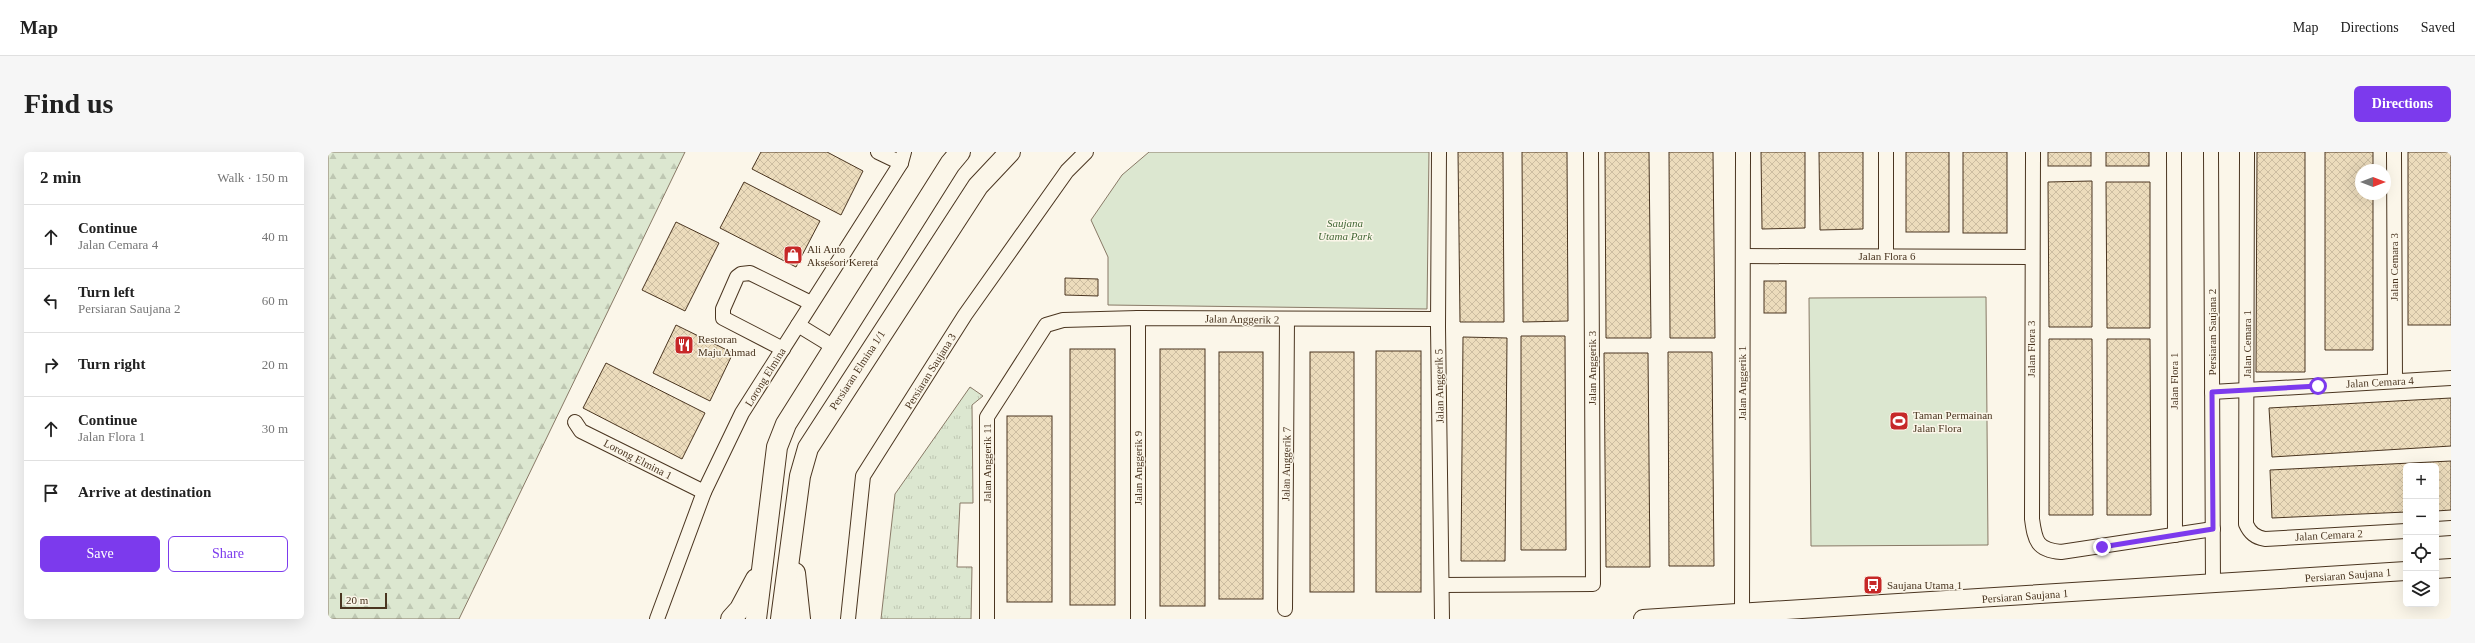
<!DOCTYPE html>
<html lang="en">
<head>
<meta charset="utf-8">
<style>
  :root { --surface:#fff; --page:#f6f6f6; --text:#222; --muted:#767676; --line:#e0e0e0; --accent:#7c3aed }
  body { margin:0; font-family:Georgia,serif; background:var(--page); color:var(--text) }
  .controls { position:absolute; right:12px; bottom:12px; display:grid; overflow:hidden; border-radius:6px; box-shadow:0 4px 16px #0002 }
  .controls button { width:36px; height:36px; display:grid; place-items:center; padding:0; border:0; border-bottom:1px solid var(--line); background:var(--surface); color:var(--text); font:20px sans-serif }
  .compass { position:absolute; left:2027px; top:12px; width:36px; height:36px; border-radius:50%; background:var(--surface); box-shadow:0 4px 16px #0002; rotate:90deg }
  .scale { position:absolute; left:12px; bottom:10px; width:47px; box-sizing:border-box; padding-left:4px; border:2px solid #4a3520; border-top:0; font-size:11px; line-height:14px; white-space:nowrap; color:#4a3520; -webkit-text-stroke:3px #fbf6e9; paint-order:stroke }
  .stop { position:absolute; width:12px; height:12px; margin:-9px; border:3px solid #7c3aed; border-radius:50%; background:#fff }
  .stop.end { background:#7c3aed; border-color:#fff; box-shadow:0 1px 4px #0008 }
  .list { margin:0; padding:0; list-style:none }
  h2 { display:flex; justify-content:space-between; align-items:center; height:52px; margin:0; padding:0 16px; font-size:17px }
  h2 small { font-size:13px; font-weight:400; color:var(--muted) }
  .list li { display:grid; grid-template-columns:26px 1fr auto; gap:12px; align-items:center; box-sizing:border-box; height:64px; padding:0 16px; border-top:1px solid var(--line) }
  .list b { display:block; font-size:15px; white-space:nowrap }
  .list p { margin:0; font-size:13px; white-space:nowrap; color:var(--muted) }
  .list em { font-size:13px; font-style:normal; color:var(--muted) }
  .actions { display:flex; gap:8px; padding:12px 16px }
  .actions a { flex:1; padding:9px 0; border:1px solid var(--accent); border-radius:6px; text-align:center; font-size:14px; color:var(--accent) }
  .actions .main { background:var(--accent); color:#fff }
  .icon { flex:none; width:22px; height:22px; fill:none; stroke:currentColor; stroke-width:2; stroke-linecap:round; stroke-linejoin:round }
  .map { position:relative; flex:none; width:2123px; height:467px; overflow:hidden; border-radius:6px }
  header { display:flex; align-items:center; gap:24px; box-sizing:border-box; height:56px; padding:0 20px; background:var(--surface); border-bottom:1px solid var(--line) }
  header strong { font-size:19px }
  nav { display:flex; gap:22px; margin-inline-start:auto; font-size:14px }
  .intro { display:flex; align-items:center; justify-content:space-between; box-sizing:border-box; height:96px; padding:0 24px }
  h1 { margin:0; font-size:28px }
  .button { padding:10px 18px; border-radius:6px; background:var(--accent); color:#fff; font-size:14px; font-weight:700 }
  main { display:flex; gap:24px; padding:0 24px }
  aside { flex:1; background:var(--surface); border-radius:6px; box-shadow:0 4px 16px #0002 }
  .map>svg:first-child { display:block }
  .grass { fill:url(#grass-tufts); stroke:#887966 }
  .forest { fill:url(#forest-firs); stroke:#887966 }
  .park { fill:#dce7d0; stroke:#887966 }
  .building { fill:url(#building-cross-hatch); stroke:#4a3520 }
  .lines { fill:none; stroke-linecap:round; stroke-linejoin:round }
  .minor-casing { stroke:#4a3520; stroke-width:16 }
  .tertiary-casing { stroke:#4a3520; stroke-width:20 }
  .secondary-casing { stroke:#4a3520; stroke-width:22 }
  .minor { stroke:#fbf6e9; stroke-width:14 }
  .tertiary { stroke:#fbf6e9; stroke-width:18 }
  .secondary { stroke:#fbf6e9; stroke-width:20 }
  .route { stroke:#7c3aed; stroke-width:5 }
  .labels { text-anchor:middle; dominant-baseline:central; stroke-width:3; stroke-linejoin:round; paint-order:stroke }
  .park-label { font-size:11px; font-style:italic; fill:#436837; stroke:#fbf6e9 }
  .poi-label { font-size:11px; fill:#4a3520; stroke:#fbf6e9; text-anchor:start }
  .street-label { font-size:11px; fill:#4a3520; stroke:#fbf6e9 }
</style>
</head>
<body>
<header>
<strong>Map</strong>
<nav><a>Map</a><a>Directions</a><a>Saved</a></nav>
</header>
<div class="intro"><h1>Find us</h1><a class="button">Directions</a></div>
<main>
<aside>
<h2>2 min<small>Walk · 150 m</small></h2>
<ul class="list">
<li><svg class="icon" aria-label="ahead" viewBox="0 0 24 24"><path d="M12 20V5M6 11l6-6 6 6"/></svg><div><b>Continue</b><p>Jalan Cemara 4</p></div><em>40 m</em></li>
<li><svg class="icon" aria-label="left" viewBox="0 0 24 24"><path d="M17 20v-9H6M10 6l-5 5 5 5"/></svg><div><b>Turn left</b><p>Persiaran Saujana 2</p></div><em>60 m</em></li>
<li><svg class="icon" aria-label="right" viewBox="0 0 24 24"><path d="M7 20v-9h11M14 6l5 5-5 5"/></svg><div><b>Turn right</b></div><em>20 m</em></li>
<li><svg class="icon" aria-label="ahead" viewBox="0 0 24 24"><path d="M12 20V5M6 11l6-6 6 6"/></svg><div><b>Continue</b><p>Jalan Flora 1</p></div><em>30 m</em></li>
<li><svg class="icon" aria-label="arrive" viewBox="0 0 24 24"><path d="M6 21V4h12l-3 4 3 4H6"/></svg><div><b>Arrive at destination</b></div></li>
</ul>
<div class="actions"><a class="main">Save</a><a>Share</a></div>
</aside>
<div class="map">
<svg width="2123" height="467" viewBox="0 0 2123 467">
  <defs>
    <pattern id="grass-tufts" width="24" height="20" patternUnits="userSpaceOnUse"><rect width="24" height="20" fill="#dce7d0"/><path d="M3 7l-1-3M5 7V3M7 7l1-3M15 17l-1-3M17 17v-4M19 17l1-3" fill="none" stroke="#bec7b2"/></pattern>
    <pattern id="forest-firs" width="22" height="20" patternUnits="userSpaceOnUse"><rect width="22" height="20" fill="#dce7d0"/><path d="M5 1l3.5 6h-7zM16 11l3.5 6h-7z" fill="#bec7b2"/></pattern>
    <pattern id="building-cross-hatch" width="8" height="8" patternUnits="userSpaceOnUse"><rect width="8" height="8" fill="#ecdcbc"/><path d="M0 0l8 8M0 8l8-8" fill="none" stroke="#ccbda1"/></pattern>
  </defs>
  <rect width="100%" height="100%" fill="#fbf6e9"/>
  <!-- grass -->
  <polygon class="grass" points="642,235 655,244 644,253 645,351 632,351 629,415 644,415 643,467 553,467 567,342"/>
  <!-- forest -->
  <polygon class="forest" points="0,0 357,0 131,467 0,467"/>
  <!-- park -->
  <g class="park">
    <polygon points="821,0 1101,0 1099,157 780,153 780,105 763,68 794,23"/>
    <polygon points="1658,145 1660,393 1483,394 1481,146"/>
  </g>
  <!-- building -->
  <g class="building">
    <polygon points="433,0 499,0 535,19 513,63 424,17"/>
    <polygon points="1130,0 1175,0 1176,170 1132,170"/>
    <polygon points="1194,0 1239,0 1240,169 1195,170"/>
    <polygon points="1277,0 1321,0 1323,186 1278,186"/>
    <polygon points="1341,0 1385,0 1387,186 1342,186"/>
    <polygon points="1433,0 1477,0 1477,76 1434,77"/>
    <polygon points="1491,0 1535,0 1535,77 1492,78"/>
    <rect x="1578" y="0" width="43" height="80"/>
    <rect x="1635" y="0" width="44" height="81"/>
    <rect x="1720" y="0" width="43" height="14"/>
    <rect x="1778" y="0" width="43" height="14"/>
    <polygon points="1929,0 1977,0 1977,220 1928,220"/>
    <polygon points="1997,0 2045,0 2045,18 2033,18 2033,42 2045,42 2045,198 1997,198"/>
    <rect x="2080" y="0" width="43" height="173"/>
    <polygon points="1764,29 1764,175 1721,175 1720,30"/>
    <polygon points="416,30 492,69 468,115 392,76"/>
    <polygon points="1778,30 1822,30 1822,176 1779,176"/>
    <polygon points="348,70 391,91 357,159 314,138"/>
    <polygon points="737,126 770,127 770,144 737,143"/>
    <rect x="1436" y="129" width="22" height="32"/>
    <polygon points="348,173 405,201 382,249 325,221"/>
    <polygon points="1193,184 1237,184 1238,398 1193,398"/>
    <polygon points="1135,185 1179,186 1177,409 1133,409"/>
    <polygon points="1721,187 1764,187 1765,363 1721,363"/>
    <polygon points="1779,187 1822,187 1823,363 1779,363"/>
    <rect x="742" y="197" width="45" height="256"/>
    <rect x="832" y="197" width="45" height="257"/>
    <rect x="1048" y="199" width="45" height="241"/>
    <rect x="891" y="200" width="44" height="247"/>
    <rect x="982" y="200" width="44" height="240"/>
    <polygon points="1340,200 1384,200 1386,414 1341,414"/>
    <polygon points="1276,201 1320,201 1322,415 1278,415"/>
    <polygon points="278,211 377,261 354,307 255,256"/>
    <polygon points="2123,246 2123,294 1944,305 1941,256"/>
    <rect x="679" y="264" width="45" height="186"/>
    <polygon points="2123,309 2123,358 2108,359 2108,314 2078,314 2078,360 1944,366 1942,318"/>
  </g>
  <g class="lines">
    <!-- minor casing -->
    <g class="minor-casing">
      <g id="minor">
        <polyline points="550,0 573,11"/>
        <polyline points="1111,0 1110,175 1114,467"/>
        <path d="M1705 0 1704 367C1707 389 1709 398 1733 400L1885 377"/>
        <polyline points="1846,0 1847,383"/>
        <polyline points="1883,0 1885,432"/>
        <path d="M1919 0 1918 372C1922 381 1927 385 1937 387L2078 379"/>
        <polyline points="2066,0 2067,229"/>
        <polyline points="1415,104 1703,105"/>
        <polyline points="1558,104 1558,0"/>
        <polyline points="810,166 810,467"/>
        <polyline points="470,173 506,195"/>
        <polyline points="455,197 395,166 395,157 409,125 413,122 422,121 483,151"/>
        <polyline points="1884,240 2123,226"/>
        <polyline points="247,270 253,279 376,340"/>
        <polyline points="2108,377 2123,376"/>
        <polyline points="1114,433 1265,432 1263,0"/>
        <polyline points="957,457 959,167"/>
        <polyline points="1414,462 1415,0"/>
        <polyline points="329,467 376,340 414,261 573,11 576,0"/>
        <polyline points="520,467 535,324 637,163 739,19 758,0"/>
        <polyline points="659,467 659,265 718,173 735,168 810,166 1110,167"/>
      </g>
    </g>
    <!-- tertiary casing -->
    <g class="tertiary-casing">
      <g id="tertiary">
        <polyline points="2108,417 2123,416"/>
        <polyline points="1315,467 2078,419"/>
      </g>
    </g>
    <!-- secondary casing -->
    <g class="secondary-casing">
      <g id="secondary">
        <polyline points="467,421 472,467"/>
        <polyline points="403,467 412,457 428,427"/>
        <polyline points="428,467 449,295 458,272 622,12 632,0"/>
        <polyline points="453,467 472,324 480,296 650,34 682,0"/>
      </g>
    </g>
    <!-- minor -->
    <use href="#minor" class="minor"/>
    <!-- tertiary -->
    <use href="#tertiary" class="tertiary"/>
    <!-- secondary -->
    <use href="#secondary" class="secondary"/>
  </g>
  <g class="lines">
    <!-- route -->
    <polyline class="route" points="1774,395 1885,377 1884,240 1990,234"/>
  </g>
  <!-- icons -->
  <defs>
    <g id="shop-square" transform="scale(1)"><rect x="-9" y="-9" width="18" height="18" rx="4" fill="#c62828" stroke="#fbf6e9"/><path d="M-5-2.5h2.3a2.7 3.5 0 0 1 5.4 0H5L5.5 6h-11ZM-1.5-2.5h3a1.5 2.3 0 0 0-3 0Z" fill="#fff"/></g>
    <g id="restaurant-square" transform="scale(1)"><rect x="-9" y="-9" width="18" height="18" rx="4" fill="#c62828" stroke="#fbf6e9"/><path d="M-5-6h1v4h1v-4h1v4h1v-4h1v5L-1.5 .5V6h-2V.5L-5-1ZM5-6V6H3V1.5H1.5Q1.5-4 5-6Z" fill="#fff"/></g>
    <g id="stadium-square" transform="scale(1)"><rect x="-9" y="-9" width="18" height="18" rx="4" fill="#c62828" stroke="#fbf6e9"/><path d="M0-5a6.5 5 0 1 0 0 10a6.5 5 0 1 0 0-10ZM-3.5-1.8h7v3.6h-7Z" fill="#fff"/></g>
    <g id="bus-square" transform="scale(1)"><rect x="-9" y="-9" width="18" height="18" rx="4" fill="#c62828" stroke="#fbf6e9"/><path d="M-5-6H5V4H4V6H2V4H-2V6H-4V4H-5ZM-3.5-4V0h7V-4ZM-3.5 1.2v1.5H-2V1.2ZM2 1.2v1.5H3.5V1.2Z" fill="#fff"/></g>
  </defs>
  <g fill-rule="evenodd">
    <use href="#shop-square" x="465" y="103"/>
    <use href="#restaurant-square" x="356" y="193"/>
    <use href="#stadium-square" x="1571" y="269"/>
    <use href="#bus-square" x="1545" y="433"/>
  </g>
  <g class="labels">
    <!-- park labels -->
    <g class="park-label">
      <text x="1017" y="71">Saujana<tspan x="1017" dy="13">Utama Park</tspan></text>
    </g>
    <!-- poi labels -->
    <g class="poi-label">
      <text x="479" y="97">Ali Auto<tspan x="479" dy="13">Aksesori Kereta</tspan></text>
      <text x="370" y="187">Restoran<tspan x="370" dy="13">Maju Ahmad</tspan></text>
      <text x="1585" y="263">Taman Permainan<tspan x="1585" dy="13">Jalan Flora</tspan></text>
      <text x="1559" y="433">Saujana Utama 1</text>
    </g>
    <!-- street labels -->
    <g class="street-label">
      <text x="1559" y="104">Jalan Flora 6</text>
      <text transform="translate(2066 115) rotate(-90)">Jalan Cemara 3</text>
      <text transform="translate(914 167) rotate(1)">Jalan Anggerik 2</text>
      <text transform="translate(1884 180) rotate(-90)">Persiaran Saujana 2</text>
      <text transform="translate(1919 192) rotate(-90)">Jalan Cemara 1</text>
      <text transform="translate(1703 197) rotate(-90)">Jalan Flora 3</text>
      <text transform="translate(1264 216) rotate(-90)">Jalan Anggerik 3</text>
      <text transform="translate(529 218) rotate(-57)">Persiaran Elmina 1/1</text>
      <text transform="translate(602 219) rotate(-58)">Persiaran Saujana 3</text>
      <text transform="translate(437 225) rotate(-58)">Lorong Elmina</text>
      <text transform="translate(1846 229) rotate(-90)">Jalan Flora 1</text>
      <text transform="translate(2052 230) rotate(-3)">Jalan Cemara 4</text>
      <text transform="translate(1414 231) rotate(-90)">Jalan Anggerik 1</text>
      <text transform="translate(1111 234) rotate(-91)">Jalan Anggerik 5</text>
      <text transform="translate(310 307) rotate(27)">Lorong Elmina 1</text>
      <text transform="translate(659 311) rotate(-90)">Jalan Anggerik 11</text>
      <text transform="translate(958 312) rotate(-89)">Jalan Anggerik 7</text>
      <text transform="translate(810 316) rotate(-90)">Jalan Anggerik 9</text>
      <text transform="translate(2001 383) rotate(-3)">Jalan Cemara 2</text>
      <text transform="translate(2020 423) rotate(-4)">Persiaran Saujana 1</text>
      <text transform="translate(1697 444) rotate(-4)">Persiaran Saujana 1</text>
    </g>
  </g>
</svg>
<div class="controls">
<button>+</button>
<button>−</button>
<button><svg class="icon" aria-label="locate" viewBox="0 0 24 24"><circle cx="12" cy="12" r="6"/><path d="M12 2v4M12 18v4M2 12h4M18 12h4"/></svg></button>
<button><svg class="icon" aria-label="layers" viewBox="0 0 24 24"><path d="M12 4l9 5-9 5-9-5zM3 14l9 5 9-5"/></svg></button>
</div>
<svg class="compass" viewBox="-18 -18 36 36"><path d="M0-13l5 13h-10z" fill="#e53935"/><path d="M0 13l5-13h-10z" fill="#767676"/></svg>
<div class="scale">20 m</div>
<div class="stop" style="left:1990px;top:234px"></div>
<div class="stop end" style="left:1774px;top:395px"></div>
</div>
</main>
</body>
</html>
